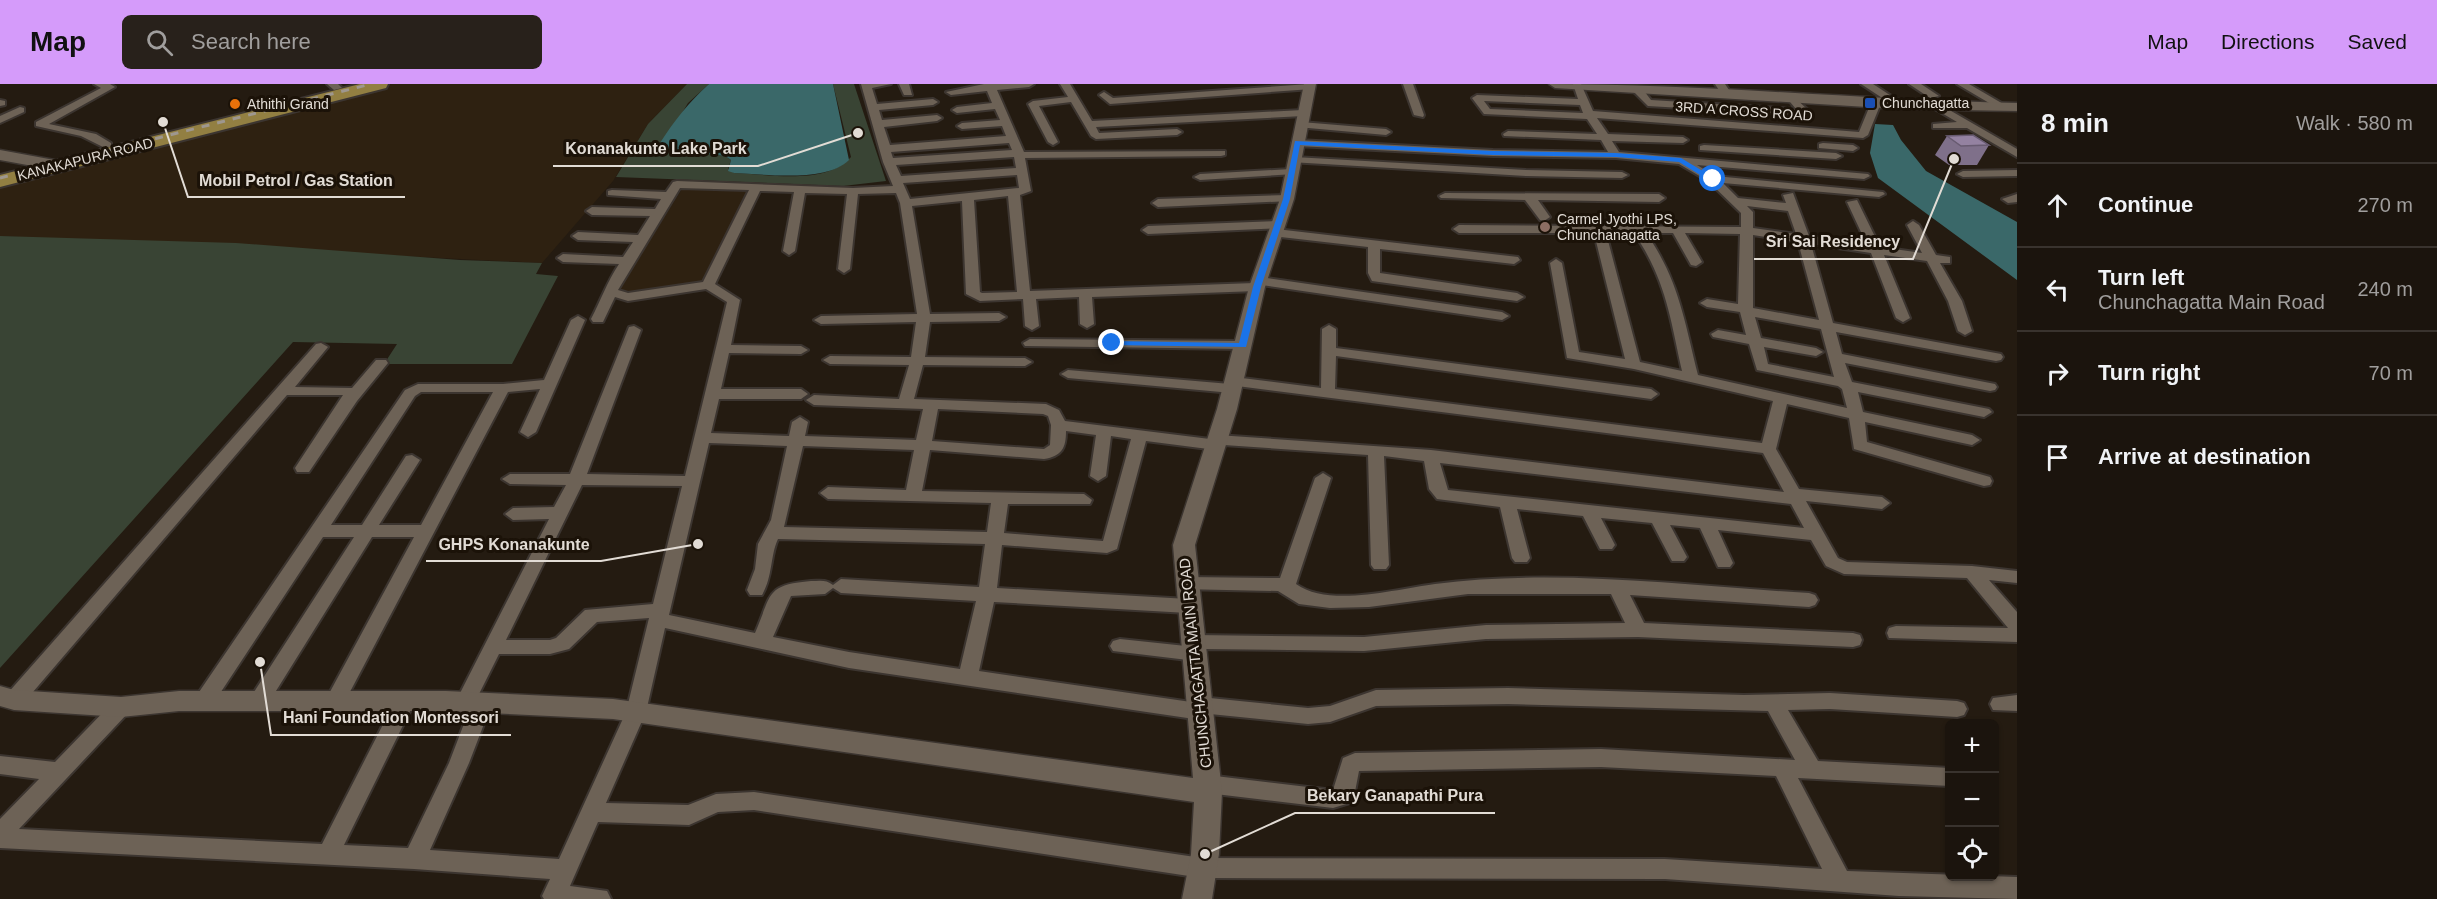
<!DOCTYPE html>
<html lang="en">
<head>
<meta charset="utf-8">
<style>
  :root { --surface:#1b140d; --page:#28211b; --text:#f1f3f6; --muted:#a09e9d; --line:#39332e; --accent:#d59bfa }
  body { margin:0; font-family:Arial,sans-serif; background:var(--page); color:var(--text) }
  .controls { position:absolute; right:18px; bottom:18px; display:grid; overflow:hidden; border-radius:9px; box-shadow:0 2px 4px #0004 }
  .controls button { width:54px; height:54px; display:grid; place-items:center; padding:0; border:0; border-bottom:2px solid var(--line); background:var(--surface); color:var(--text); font:30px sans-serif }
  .stop { position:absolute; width:18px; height:18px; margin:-14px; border:4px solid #1a73e8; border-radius:50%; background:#fff }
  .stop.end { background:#1a73e8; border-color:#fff; box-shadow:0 2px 6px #0008 }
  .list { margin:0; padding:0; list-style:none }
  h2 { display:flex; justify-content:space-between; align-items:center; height:78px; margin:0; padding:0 24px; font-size:26px }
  h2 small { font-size:20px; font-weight:400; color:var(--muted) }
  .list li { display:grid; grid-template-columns:39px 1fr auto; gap:18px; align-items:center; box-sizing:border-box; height:84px; padding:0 24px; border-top:2px solid var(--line) }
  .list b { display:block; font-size:22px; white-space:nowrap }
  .list p { margin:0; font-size:20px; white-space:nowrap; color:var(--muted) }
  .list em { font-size:20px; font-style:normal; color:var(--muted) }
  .icon { flex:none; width:33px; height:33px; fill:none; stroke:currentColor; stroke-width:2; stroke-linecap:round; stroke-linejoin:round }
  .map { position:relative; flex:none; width:2017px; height:815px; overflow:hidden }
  header { display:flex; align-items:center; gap:36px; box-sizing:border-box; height:84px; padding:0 30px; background:var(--accent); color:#111 }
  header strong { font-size:28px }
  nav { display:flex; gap:33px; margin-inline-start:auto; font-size:21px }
  .search { width:420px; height:54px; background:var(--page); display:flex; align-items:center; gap:15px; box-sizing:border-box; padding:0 21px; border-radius:9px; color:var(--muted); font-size:22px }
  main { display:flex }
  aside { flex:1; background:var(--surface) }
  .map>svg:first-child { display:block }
  .built { fill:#2e2111 }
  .green { fill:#394434 }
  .water { fill:#3a6869 }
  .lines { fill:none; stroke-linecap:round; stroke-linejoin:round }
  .minor-casing { stroke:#3c3530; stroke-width:4 }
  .tertiary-casing { stroke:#3c3530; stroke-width:3 }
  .secondary-casing { stroke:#3c3530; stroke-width:3 }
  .trunk-casing { stroke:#3c3530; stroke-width:4 }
  .minor { fill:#6d6256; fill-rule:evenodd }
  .tertiary { fill:#6d6256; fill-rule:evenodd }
  .secondary { fill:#6d6256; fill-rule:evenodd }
  .trunk { fill:#927f42; fill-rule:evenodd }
  .rail { stroke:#9e978f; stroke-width:3; stroke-dasharray:8 8; stroke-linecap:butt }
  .wall { fill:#7f708a }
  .building { fill:#9482a1; stroke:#685b71; stroke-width:1.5 }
  .route { fill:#1a73e8 }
  .transit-dot { fill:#1a4fb4; stroke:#1b1208; stroke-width:2 }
  .food-dot { fill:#e8710a; stroke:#1b1208; stroke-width:2 }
  .education-dot { fill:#8d6e63; stroke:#1b1208; stroke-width:2 }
  .labels { text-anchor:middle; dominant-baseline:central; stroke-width:6; stroke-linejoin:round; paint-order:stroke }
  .far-poi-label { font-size:14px; fill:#e2dcd5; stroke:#1b1208; text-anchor:start }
  .far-street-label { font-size:14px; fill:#e2dcd5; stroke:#1b1208 }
  .street-label { font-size:15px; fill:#e2dcd5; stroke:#1b1208 }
  .leader { fill:none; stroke:#e2dcd5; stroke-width:2 }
  .callout-dot { fill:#e2dcd5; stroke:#1b1208; stroke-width:2 }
  .callout-label { font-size:16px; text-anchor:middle; font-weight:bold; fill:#e2dcd5; stroke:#1b1208; stroke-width:6; stroke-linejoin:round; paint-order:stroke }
</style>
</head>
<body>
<header>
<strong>Map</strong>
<div class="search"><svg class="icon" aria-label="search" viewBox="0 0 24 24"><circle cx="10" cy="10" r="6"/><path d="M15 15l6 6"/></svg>Search here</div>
<nav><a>Map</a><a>Directions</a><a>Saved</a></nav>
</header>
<main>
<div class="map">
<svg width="2017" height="815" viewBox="0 0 2017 815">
  <rect width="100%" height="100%" fill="#241b11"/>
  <!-- built -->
  <g class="built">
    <polygon points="391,0 687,0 648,40 613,97 542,179 0,152 0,100"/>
    <polygon points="684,102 751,106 701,199 648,209 618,207"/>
  </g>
  <!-- green -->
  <g class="green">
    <path d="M687 0H709L688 19 661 64 725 72 731 76 728 85 734 89C769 90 825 102 851 73L833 0H854L886 97 843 102 616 93 648 40Z"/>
    <polygon points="0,152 236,159 460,176 542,179 536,190 558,192 512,280 384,280 397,260 293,258 0,584"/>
  </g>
  <!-- water -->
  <g class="water">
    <path d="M709 0H833L849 76C826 99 765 90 734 89L728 87 731 76 725 72 661 64 660 59C674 37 689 18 709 0Z"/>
    <polygon points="1875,40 1893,41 1901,56 1926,87 2017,138 2017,196 1878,94 1870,69"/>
  </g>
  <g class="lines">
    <!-- minor casing -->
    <g class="minor-casing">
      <g id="minor">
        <polygon points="94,0 110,0 115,3 49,40 96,50 111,59 111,63 103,63 81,52 36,42 36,38 101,4"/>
        <polygon points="327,0 338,0 342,4 334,6"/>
        <path d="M861 0H891L872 4 877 20 933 15 938 18 933 21 879 26 882 36 937 31 942 34 937 37 884 43 890 61 1006 52 1002 42 962 45 957 42 962 39 1000 36 995 25 957 29 952 26 957 23 992 19 987 7 951 11 946 8 984 0H1034L1029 3 997 6 1024 68 1225 67V71L1221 72 1025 74 1031 107 1020 111 1030 207 1255 199V194L1260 193 1502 228 1509 232 1502 236 1262 201V206L1257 207 1092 213 1094 240 1087 244 1080 240 1079 213 1036 215 1039 242 1032 246 1025 242 1023 215 980 217 966 210 962 117 912 122 930 230 999 229 1006 233 999 237 930 238 925 273 1025 274 1032 278 1025 282 923 281 914 315 1046 320 1059 326 1065 337 1210 355 1217 351 1431 366 1784 408 1763 369 1237 302 1239 305 1232 309 1068 294 1061 290 1068 286 1230 300 1227 297 1234 293 1321 304 1322 245 1329 241 1336 245V264L1651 305 1658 310 1651 315 1336 272 1335 305 1762 359 1773 317 1634 285 1567 274 1550 179 1556 175 1562 179 1579 268 1625 275 1594 149H1459L1453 145 1459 141 1741 143V129L1708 97 1679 80 1616 74 1493 72 1297 62 1292 59 1297 56 1493 66 1608 68 1601 56 1504 52 1503 50 1508 47 1597 50 1587 35 1484 30 1472 14 1477 11 1578 15 1573 0H1581L1593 27 1859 48 1871 19 1880 17 1881 19 1868 51 1863 54 1597 34 1608 50 1683 53 1688 56 1683 59 1612 57 1619 68 1868 90 1870 92 1864 95 1697 81 1715 92 1883 108 1885 110 1879 113 1723 99 1738 114 1786 119 1783 111 1793 109 1809 152 1867 161 1847 118 1857 116 1880 163 1922 169 1907 141 1913 137 1919 141 1936 171 1950 173V179H1940L1962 217 1972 247 1965 251 1958 247 1948 217 1927 177 1884 171 1910 234 1903 238 1896 234 1871 169 1811 160 1833 239 2001 270 2003 273 2001 276 1996 277 1836 248 1842 270 1995 300 1997 303 1995 306 1990 307 1845 279 1852 298 1989 325 1992 328 1984 333 1858 308 1863 328 1972 351 1980 356 1972 361 1865 338 1867 358 1990 393 1992 397 1990 401 1984 402 1854 365 1849 334 1787 320 1776 365 1799 405 1882 413 1890 419 1882 425 1806 417 1838 474 1847 478 1972 482 2017 487V499L1989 496 2017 528V558L1889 554 1887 549 1889 544 1896 542 2008 544 1967 494 1844 490 1826 482 1811 456 1718 446 1733 479 1730 483H1718L1700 444 1670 441 1687 473 1684 477H1672L1652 439 1601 434 1615 461 1612 465H1600L1583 432 1517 425 1530 474 1527 478H1515L1512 474 1500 423 1437 415 1429 405 1424 377 1384 372 1389 481 1386 485H1374L1371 481 1368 371 1224 361 1216 366 1146 357 1117 465 1107 469 1002 461 997 504 1188 515 1194 517 1197 522 1194 527 1188 529 994 518 979 587 1191 618 1200 613 1308 624 1330 622 1376 606 1508 604 1744 611 1830 609 1957 617 1964 619 1967 625 1964 631 1957 633 1830 625 1788 626 1818 677 1950 684V702L1798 694 1847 787 2017 793V815L1899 812 1665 795 1202 794 754 726 718 728 689 741 598 738 570 802 607 807 611 815H544L542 812 550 795 414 785 0 764V735L39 695 0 690V672L55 678 114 617 121 615 128 617 131 623 128 629 19 745 322 760 398 611 405 609 412 611 415 617 344 761 408 764 449 679 470 624 459 623 456 617 549 435 513 436 505 430 513 424 554 423 566 401 510 400 502 395 510 390H570L629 243 634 242 641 246 587 390 685 392 727 218 706 205 628 217 615 213 603 238H593L591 235C601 216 607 198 619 180L563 178 557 174 563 170 623 173 633 158 578 156 572 152 578 148 638 151 650 132 592 131 586 127 592 123 655 125 661 115 608 111V107L612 106 666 108 673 98 677 97 853 104 893 102 883 78ZM1484 17 1580 21 1583 29 1490 25ZM1009 59 1012 66 893 74 891 68ZM1014 73 1016 84 901 92 896 81ZM1017 91 1019 104 910 115 903 99ZM680 104 749 106 703 198 628 209 618 206ZM760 107 794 108 783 167 789 171 795 167 805 109 847 110 838 185 844 189 850 185 858 110 896 109 900 119 917 230 821 232 814 236 821 240 916 238 911 273 830 272 823 276 830 280 909 281 899 315 814 311 806 316 814 321 923 325 916 356 805 352 808 338 800 333 792 338 789 352 711 349 719 315H801L808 310 801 305H721L729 269 801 270 808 266 801 262 731 261 740 216 715 200ZM1008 112 1017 208 982 209 980 208 974 116ZM1747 122 1788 127 1796 150 1753 144V128ZM1606 149H1634C1666 196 1670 233 1682 287L1640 278ZM1646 149H1673L1691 181 1696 182 1702 178 1685 149 1740 150 1738 220 1707 215 1700 219 1707 223 1740 228 1746 251 1718 246 1711 250 1713 253 1749 260 1757 286 1838 302 1842 305 1847 324 1698 291C1684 236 1679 196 1646 149ZM1753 151 1798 158 1819 236 1753 224ZM1755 233 1821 245 1834 293 1768 280 1764 263 1816 272 1823 268 1816 264 1761 254ZM938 325 1043 330 1048 332 1051 341 1050 361 1044 365 932 357ZM1066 347 1096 351 1090 392 1098 397 1106 392 1111 352 1131 355 1103 457 1004 449 1008 420H1090L1092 416 1084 410 922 407 930 366 1044 375C1062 372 1066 364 1066 347ZM709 359 787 362 771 436 758 460 755 485 747 506 750 511H762C773 492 770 472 778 455L985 460 979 503 841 495 833 501C826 495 819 497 811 497 765 501 772 510 755 549L669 531ZM803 362 914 366 906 406 828 403 820 409 828 415 991 419 987 448 784 443ZM1440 379 1791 420 1804 444 1448 406ZM582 401 682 402 653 520 585 526 556 554 550 556H506ZM833 504 841 509 976 517 960 585 849 568 773 553 791 512 825 510ZM649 534 626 628 559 775 430 766 469 679 492 619 489 613 478 612 499 570H550L569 565 597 538ZM665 544 849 584 1201 636 1210 630 1308 640 1330 638 1376 622 1508 620 1768 627 1795 676 1601 665 1355 669 1343 674 1333 706 1207 691 1199 694 1196 700 1199 706 1207 709 1333 724 1353 718 1359 687 1601 683 1776 692 1822 785 1665 775 1202 774 754 708 716 710 688 721 606 719 646 628Z"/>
        <polygon points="899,0 909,0 912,11 904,11"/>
        <polygon points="1060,0 1070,0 1092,37 1303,26 1308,29 1303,32 1096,43 1099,49 1177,45 1182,48 1177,51 1096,55 1091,52 1071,18 1039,22 1058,58 1053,61 1048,58 1028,20 1033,17 1068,13"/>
        <polygon points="1309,0 1314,3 1312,5 1110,20 1099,11 1104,8 1113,14"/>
        <polygon points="1403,0 1413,0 1424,31 1423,33 1414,31"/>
        <polygon points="1715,0 1725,0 1731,9 1722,11"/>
        <polygon points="1861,0 1873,0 1905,21 1896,23"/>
        <polygon points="1909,0 1921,0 1939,12 1930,14"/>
        <polygon points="1957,0 1969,0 2010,24 2001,26"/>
        <polygon points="1633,3 1641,3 1651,16 1796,25 1785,12 1790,9 1809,27 1802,31 1648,22 1633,7"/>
        <polygon points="0,16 5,17 5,21 0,22"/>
        <polygon points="1939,20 2017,65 2017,73 1967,44 1933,44 1933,40 1957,38 1935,25 1934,23"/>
        <polygon points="20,23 24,24 24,28 0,39 0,32"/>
        <polygon points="1301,38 1386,45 1391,48 1386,51 1297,43 1297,39"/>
        <polygon points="1823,59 1853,61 1858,64 1853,67 1819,64 1819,60"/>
        <polygon points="1704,61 1836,69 1842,72 1836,75 1700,66 1700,62"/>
        <polygon points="1294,73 1526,86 1622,88 1628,91 1622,94 1526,92 1290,78 1290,74"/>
        <polygon points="1291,85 1297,88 1295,90 1200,96 1194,93 1200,90"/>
        <polygon points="2017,86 2017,92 1963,93 1957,90 1963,87"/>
        <polygon points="1445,109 1659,110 1665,114 1659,118 1538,116 1550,133 1544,137 1540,136 1525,116 1441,114 1439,112"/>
        <polygon points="2017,110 2017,118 2008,119 2002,115"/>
        <polygon points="1287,111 1291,113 1291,117 1158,123 1152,119 1158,115"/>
        <polygon points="1279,137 1283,138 1283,144 1148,150 1142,146 1148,142"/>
        <polygon points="1276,145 1518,173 1520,176 1514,180 1380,165 1380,189 1517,209 1524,213 1517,217 1372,197 1368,189 1368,163 1272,152 1272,146"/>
        <path d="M578 232 585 236 536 348 528 353 520 348 540 305 508 308 342 623 335 625 328 623 325 617 414 453H372L266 623 259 625 252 623 249 617 252 611 354 453H323L211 623 204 625 197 623 194 617 197 611 405 306 418 300H503L544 296 571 236ZM421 308H493L421 441H379L420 376 412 371 406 372 362 441H331L415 312Z"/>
        <polygon points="1030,255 1243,257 1250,261 1243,265 1025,262 1023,259"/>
        <polygon points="321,259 328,263 295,303 352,304 376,276 386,276 388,279 357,317 309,388 297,388 295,384 343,311 287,311 21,622 14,624 7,622 4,616 7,610 277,304 316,260"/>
        <path d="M1323 389 1331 394 1296 500C1329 524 1396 505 1435 500 1558 484 1686 502 1809 509L1815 511 1818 516 1815 521 1809 523 1630 511 1644 539 1853 549 1860 551 1862 556 1860 561 1853 563 1638 553 1486 555 1364 567 1203 565 1206 570 1203 575 1196 577 1113 567 1110 562 1113 557 1120 555 1186 562 1185 558 1187 553 1194 551 1364 553 1486 541 1625 539 1611 510H1468L1369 523 1330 524 1299 520 1278 507 1180 505 1177 500 1180 495 1186 493 1280 494 1315 394Z"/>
        <polygon points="2017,611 2017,627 1993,626 1990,620 1993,614"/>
      </g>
    </g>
    <!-- tertiary casing -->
    <g class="tertiary-casing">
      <g id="tertiary">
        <polygon points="1304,0 1316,0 1294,115 1265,203 1237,325 1195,461 1222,708 1219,770 1212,815 1182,815 1191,770 1194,718 613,635 446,627 179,627 121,633 14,626 0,622 0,602 14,606 121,613 179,607 446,607 613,615 1193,694 1173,461 1217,325 1249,203 1280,115"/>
        <path d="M1549 0C1705 0 1861 16 2017 19V27L1900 25 1555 4Z"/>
      </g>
    </g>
    <!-- secondary casing -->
    <g class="secondary-casing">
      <polygon id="secondary" points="0,66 60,77 68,82 60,87 0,76"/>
    </g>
    <!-- trunk casing -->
    <g class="trunk-casing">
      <polygon id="trunk" points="360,0 388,0 386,4 0,103 0,91"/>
    </g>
    <!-- minor -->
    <use href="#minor" class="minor"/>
    <!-- tertiary -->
    <use href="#tertiary" class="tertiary"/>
    <!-- secondary -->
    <use href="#secondary" class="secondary"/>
    <!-- trunk -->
    <use href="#trunk" class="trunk"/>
    <!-- rail -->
    <polyline class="rail" points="0,94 371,0"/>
  </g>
  <!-- wall -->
  <polygon class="wall" points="1947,52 1989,61 1977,81 1949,81 1935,71"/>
  <!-- building -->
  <polygon class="building" points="1973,51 1989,61 1961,62 1947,52"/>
  <!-- route -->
  <polygon class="route" points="1295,57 1493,67 1616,69 1681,74 1716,95 1710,97 1679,78 1616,73 1493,71 1300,61 1290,115 1261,203 1246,263 1109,261 1112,257 1239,259 1253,203 1283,115"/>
  <!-- markers -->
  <rect class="transit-dot" x="1864" y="13" width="12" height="12" rx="3"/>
  <circle class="food-dot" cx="235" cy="20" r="6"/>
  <circle class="education-dot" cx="1545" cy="143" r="6"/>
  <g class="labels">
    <!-- far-poi labels -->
    <g class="far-poi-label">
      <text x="1882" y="19">Chunchagatta</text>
      <text x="247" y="20">Athithi Grand</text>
      <text x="1557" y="135">Carmel Jyothi LPS,<tspan x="1557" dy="16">Chunchanagatta</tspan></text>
    </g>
    <!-- far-street labels -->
    <g class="far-street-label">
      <text transform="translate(1744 27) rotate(4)">3RD A CROSS ROAD</text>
      <text transform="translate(85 75) rotate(-14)">KANAKAPURA ROAD</text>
    </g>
    <!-- street labels -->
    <g class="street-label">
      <text transform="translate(1195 579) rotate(-96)">CHUNCHAGATTA MAIN ROAD</text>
    </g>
  </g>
  <!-- callouts -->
  <path class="leader" d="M858 49L758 82H553M163 38L188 113H405M1954 75L1913 175H1754M698 460L601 477H426M260 578L271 651H511M1205 770L1295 729H1495"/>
  <g class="callout-dot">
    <circle cx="858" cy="49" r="6"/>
    <circle cx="163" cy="38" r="6"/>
    <circle cx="1954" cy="75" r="6"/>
    <circle cx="698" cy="460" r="6"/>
    <circle cx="260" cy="578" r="6"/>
    <circle cx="1205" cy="770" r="6"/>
  </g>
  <g class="callout-label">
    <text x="656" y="70">Konanakunte Lake Park</text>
    <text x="296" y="102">Mobil Petrol / Gas Station</text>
    <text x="1833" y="163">Sri Sai Residency</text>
    <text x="514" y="466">GHPS Konanakunte</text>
    <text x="391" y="639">Hani Foundation Montessori</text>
    <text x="1395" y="717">Bekary Ganapathi Pura</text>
  </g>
</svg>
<div class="controls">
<button>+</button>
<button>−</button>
<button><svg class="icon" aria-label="locate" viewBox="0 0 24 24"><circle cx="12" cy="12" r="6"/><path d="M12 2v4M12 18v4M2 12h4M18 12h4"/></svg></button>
</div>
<div class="stop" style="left:1713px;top:95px"></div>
<div class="stop end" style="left:1112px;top:259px"></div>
</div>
<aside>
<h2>8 min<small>Walk · 580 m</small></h2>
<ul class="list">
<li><svg class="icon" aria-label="ahead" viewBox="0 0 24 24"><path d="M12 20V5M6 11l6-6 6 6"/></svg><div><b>Continue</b></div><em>270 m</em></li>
<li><svg class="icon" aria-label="left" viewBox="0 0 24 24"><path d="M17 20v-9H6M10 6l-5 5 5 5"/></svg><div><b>Turn left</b><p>Chunchagatta Main Road</p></div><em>240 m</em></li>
<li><svg class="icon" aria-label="right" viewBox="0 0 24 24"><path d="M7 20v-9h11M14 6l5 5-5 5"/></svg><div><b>Turn right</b></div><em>70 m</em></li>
<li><svg class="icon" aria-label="arrive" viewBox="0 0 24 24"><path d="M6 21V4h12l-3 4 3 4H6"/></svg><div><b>Arrive at destination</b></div></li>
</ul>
</aside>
</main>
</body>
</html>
